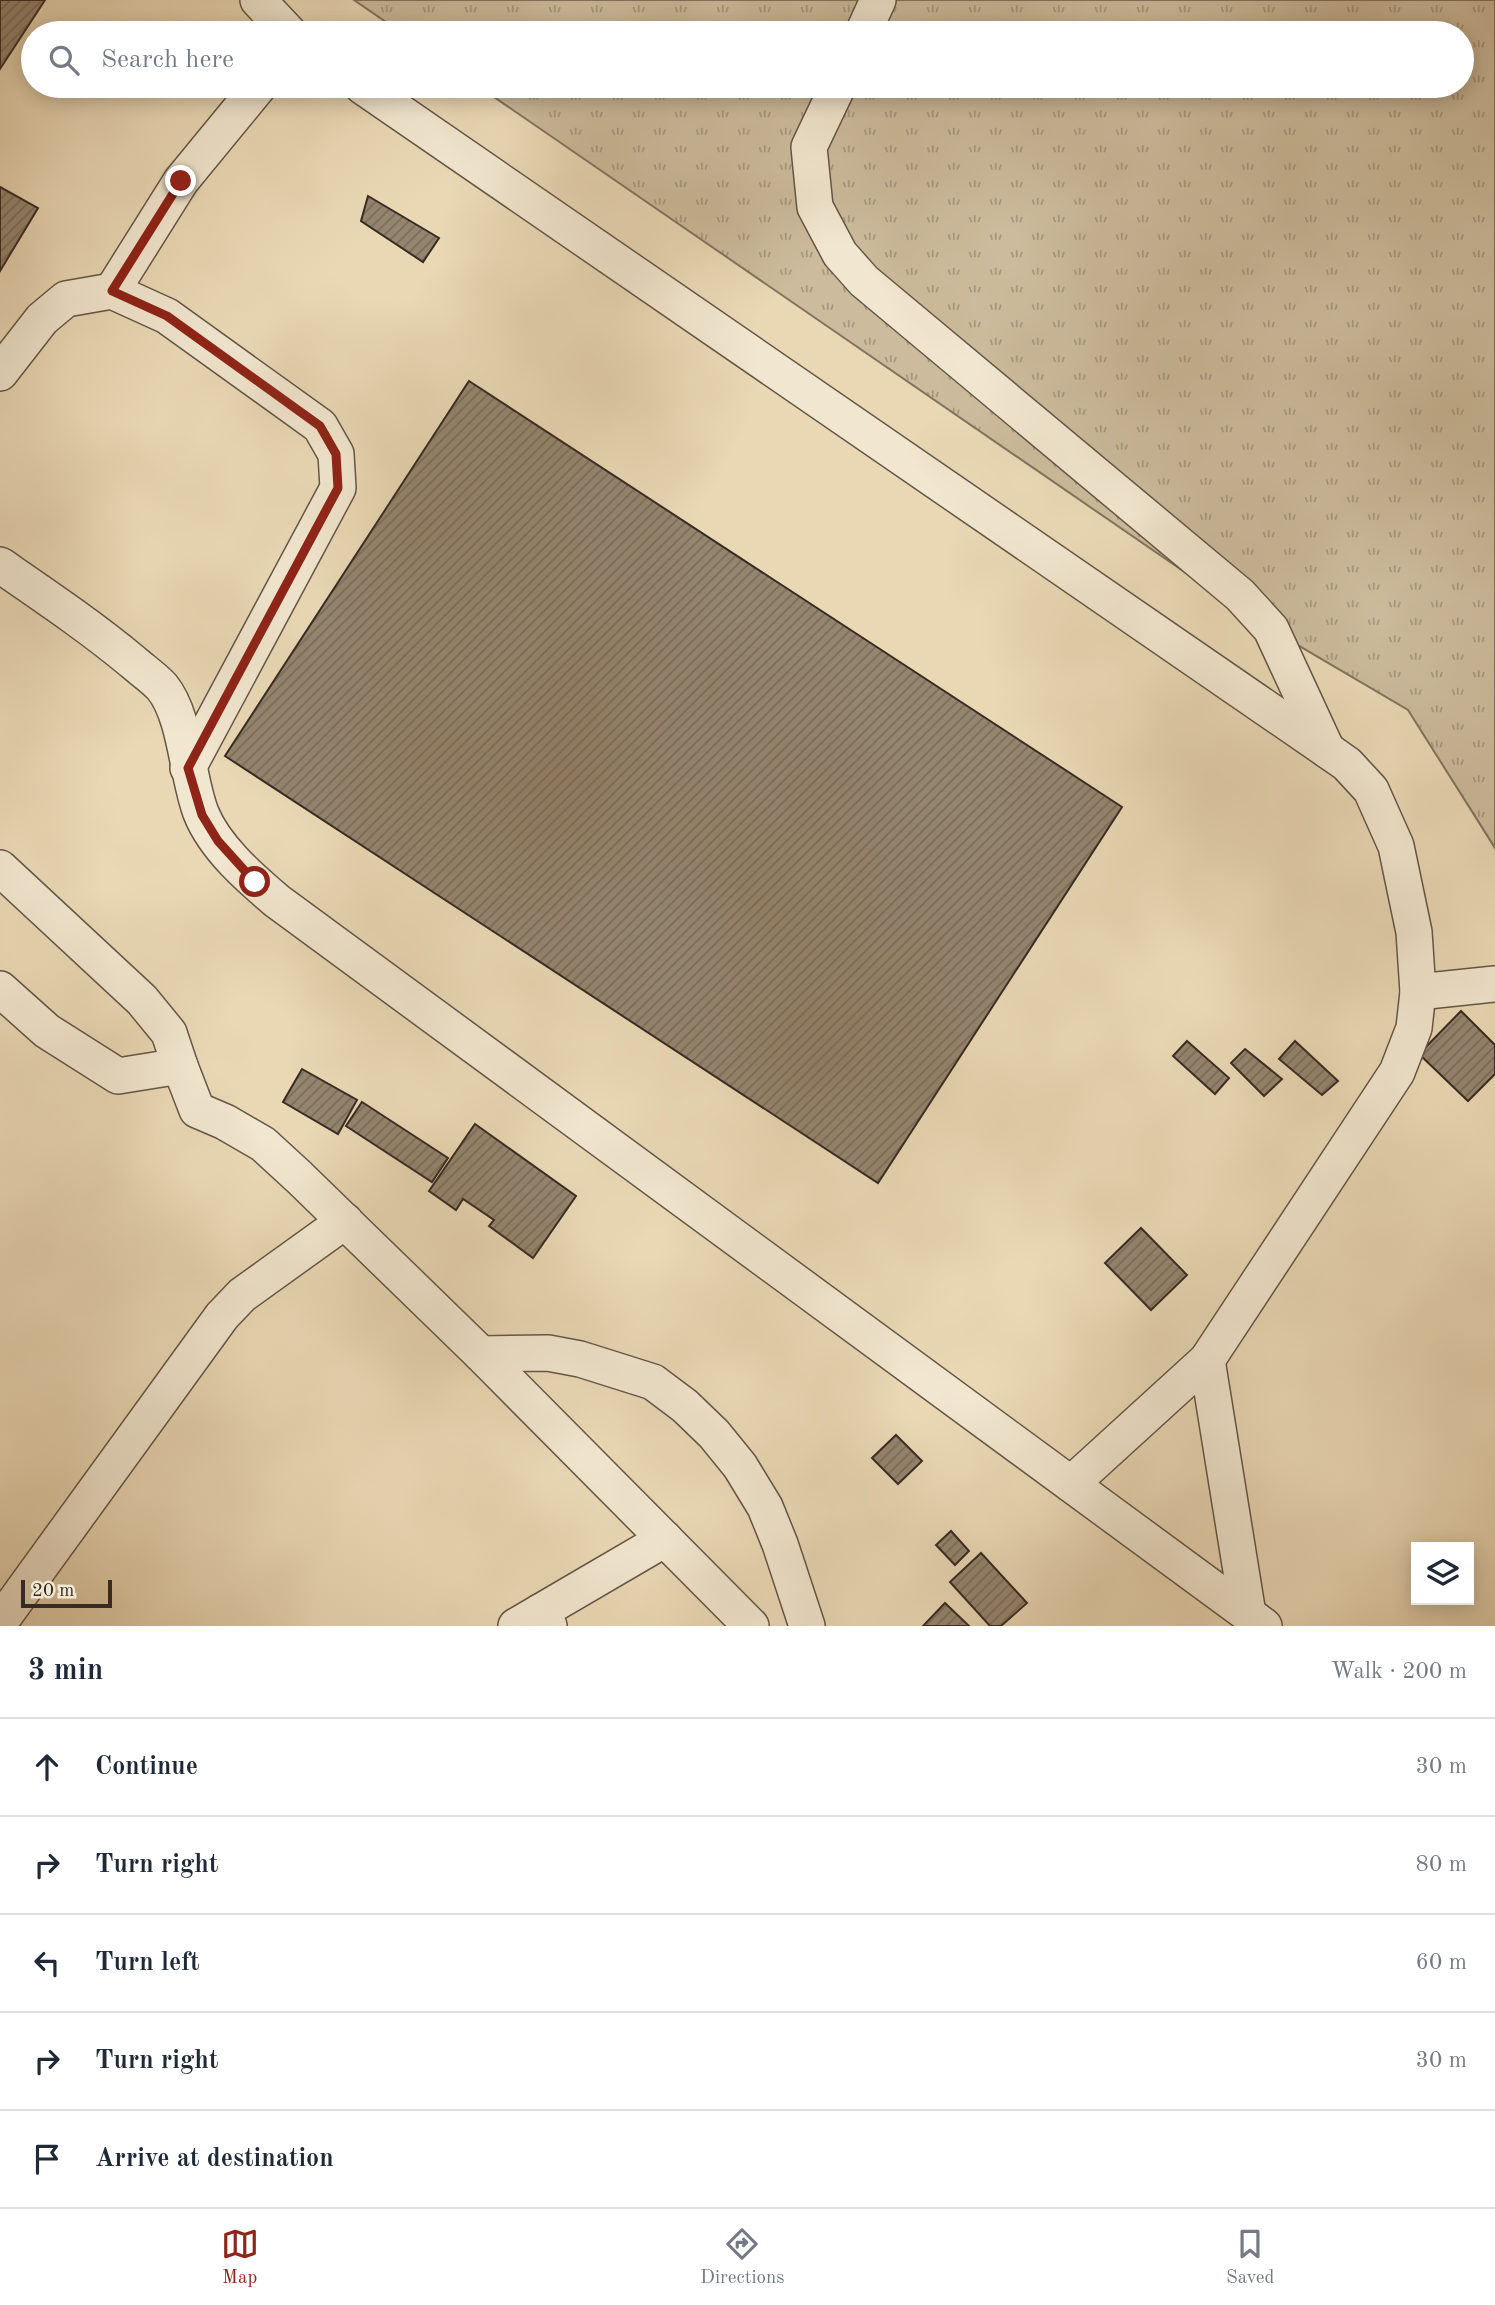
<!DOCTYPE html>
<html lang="en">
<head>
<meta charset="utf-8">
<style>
  :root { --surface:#fff; --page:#f6f6f7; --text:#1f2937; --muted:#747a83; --line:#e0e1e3; --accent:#8f2418 }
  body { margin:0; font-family:"Old Standard TT",serif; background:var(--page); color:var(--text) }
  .controls { position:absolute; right:21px; bottom:21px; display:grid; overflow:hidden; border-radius:0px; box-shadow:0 4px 18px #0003 }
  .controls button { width:63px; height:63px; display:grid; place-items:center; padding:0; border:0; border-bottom:2px solid var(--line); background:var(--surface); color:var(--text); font:35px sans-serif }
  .scale { position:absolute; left:21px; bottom:18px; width:91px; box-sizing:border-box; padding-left:7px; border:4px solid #372b24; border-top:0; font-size:19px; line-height:24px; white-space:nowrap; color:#372b24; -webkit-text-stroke:5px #f1e6cf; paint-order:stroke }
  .stop { position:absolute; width:21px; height:21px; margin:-16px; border:5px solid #8f2418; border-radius:50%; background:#fff }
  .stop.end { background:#8f2418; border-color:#fff; box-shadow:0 2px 7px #0008 }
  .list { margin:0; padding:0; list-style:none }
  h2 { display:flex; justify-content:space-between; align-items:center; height:91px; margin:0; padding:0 28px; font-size:30px }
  h2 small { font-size:23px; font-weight:400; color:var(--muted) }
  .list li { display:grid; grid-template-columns:46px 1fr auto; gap:21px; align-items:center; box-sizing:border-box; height:98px; padding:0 28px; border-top:2px solid var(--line) }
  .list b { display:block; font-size:26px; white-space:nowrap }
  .list em { font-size:23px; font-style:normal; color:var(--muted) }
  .icon { flex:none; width:38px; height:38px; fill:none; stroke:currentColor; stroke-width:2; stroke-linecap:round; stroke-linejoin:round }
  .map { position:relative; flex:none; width:1495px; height:1626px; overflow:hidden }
  .search { position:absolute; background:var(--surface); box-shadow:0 4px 18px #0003; left:21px; right:21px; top:21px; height:77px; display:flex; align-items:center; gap:18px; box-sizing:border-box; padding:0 24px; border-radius:38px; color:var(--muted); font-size:26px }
  .sheet { height:581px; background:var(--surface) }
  nav { display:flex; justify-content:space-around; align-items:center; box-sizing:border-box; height:98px; border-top:2px solid var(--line); background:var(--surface); font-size:19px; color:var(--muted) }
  nav a { display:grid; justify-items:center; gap:4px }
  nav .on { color:var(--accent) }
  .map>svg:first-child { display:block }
  .grass { fill:url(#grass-tufts); stroke:#827360; stroke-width:2 }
  .building { fill:url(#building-hatch); stroke:#372b24; stroke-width:2 }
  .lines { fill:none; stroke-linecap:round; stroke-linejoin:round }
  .minor-casing { stroke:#645648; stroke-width:38 }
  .minor { stroke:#f1e6cf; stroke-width:35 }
  .route { stroke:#8f2418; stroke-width:9 }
</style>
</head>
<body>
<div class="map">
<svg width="1495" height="1626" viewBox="0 0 1495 1626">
  <defs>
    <pattern id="grass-tufts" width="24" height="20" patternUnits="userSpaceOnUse" patternTransform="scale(1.75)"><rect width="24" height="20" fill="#ccbb9c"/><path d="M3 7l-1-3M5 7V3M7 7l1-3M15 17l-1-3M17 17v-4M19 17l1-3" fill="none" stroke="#a6987f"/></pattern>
    <pattern id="building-hatch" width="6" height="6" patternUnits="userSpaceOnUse" patternTransform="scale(1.75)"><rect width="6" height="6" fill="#94856f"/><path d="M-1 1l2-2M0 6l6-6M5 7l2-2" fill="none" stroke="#7a6d5b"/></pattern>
  </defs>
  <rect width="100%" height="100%" fill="#ead8b5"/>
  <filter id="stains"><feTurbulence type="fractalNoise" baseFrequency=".00286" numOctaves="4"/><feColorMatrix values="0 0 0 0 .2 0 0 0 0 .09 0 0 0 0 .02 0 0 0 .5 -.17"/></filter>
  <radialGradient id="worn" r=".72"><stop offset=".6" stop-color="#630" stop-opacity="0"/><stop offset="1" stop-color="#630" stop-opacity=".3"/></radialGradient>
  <!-- grass -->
  <polygon class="grass" points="354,0 1495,0 1495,848 1408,710 1250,617 478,86 1462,86 1462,33 402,33"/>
  <!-- building -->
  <g class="building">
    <polygon points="0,0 45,0 0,69"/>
    <polygon points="0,187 38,208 0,271"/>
    <polygon points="368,196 439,238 423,262 361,221"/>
    <polygon points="469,381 1122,807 878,1183 225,756"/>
    <polygon points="1461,1011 1495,1045 1495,1074 1468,1101 1419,1054"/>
    <polygon points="1187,1041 1229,1078 1215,1094 1173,1056"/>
    <polygon points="1295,1041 1338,1081 1322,1095 1279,1059"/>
    <polygon points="1245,1049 1282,1079 1264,1096 1231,1063"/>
    <polygon points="302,1069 357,1100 338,1134 283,1102"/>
    <polygon points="362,1102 448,1158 432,1182 346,1126"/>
    <polygon points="475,1124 576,1196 533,1258 489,1226 494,1220 463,1199 456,1210 429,1191"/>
    <polygon points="1141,1228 1187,1275 1151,1310 1105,1263"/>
    <polygon points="896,1435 922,1461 898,1484 872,1458"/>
    <polygon points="951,1531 969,1551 955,1565 936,1545"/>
    <polygon points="981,1553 1027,1603 1001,1626 990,1626 950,1582"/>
    <polygon points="945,1603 969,1626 923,1626"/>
  </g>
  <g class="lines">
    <!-- minor casing -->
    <g class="minor-casing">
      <g id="minor">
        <polyline points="258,0 289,33"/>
        <polyline points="863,33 878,0"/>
        <polyline points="362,86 1327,750 1347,764 1371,790 1396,846 1414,932 1418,992 1414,1028 1397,1072 1207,1360 1071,1484"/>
        <polyline points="838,86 809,147 815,207 840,254 864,281 1240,595 1271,629 1327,750"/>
        <polyline points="112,291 181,181 259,86"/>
        <polyline points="0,373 42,319 66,299 112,291 167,316 320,426 336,454 338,488 188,768"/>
        <path d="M0 565C45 596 91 627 133 662 142 670 154 678 162 687 186 716 187 777 201 813 215 848 250 878 277 901L1264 1626"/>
        <polyline points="0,868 142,1000 169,1033 180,1066"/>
        <polyline points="0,989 47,1031 118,1076 180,1066 197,1110 225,1122 263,1144 299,1177 481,1354 751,1626"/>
        <polyline points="1418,992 1495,984"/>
        <polyline points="481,1354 548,1353 580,1359 653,1382 685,1406 714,1434 740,1466 765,1507 780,1544 807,1626"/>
        <polyline points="1207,1360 1248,1614"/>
        <polyline points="0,1622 222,1316 242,1295 345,1221"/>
        <polyline points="516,1626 540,1612"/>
        <polyline points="549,1626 540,1612 665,1539"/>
      </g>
    </g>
    <!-- minor -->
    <use href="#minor" class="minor"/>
  </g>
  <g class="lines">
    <!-- route -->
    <polyline class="route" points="181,181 112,291 167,316 320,426 336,454 338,488 188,768 202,815 218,841 255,882"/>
  </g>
  <rect width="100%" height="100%" filter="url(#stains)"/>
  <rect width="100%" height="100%" fill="url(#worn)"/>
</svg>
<div class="controls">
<button><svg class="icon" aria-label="layers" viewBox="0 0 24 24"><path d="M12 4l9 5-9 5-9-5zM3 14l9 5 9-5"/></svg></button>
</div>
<div class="scale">20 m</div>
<div class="stop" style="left:255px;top:882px"></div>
<div class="stop end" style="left:181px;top:181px"></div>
<div class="search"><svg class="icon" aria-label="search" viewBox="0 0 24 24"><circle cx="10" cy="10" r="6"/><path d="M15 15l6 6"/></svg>Search here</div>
</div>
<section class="sheet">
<h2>3 min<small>Walk · 200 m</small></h2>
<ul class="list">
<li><svg class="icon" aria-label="ahead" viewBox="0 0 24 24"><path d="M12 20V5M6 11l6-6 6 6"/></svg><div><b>Continue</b></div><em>30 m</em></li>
<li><svg class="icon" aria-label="right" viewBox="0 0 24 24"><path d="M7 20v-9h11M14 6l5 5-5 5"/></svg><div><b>Turn right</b></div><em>80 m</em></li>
<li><svg class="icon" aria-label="left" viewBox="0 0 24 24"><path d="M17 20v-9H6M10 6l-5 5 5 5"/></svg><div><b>Turn left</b></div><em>60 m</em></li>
<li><svg class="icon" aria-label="right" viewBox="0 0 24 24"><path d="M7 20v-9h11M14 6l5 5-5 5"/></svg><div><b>Turn right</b></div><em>30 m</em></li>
<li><svg class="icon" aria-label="arrive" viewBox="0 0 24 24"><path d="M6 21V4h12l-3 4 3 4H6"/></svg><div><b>Arrive at destination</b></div></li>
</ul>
</section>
<nav>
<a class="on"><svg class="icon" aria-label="map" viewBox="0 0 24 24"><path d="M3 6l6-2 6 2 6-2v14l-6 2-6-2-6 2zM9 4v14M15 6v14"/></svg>Map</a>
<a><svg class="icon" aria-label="directions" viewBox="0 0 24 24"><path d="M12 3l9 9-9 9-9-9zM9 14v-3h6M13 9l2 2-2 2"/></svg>Directions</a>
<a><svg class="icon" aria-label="saved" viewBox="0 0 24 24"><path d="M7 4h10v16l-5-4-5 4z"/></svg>Saved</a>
</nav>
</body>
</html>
